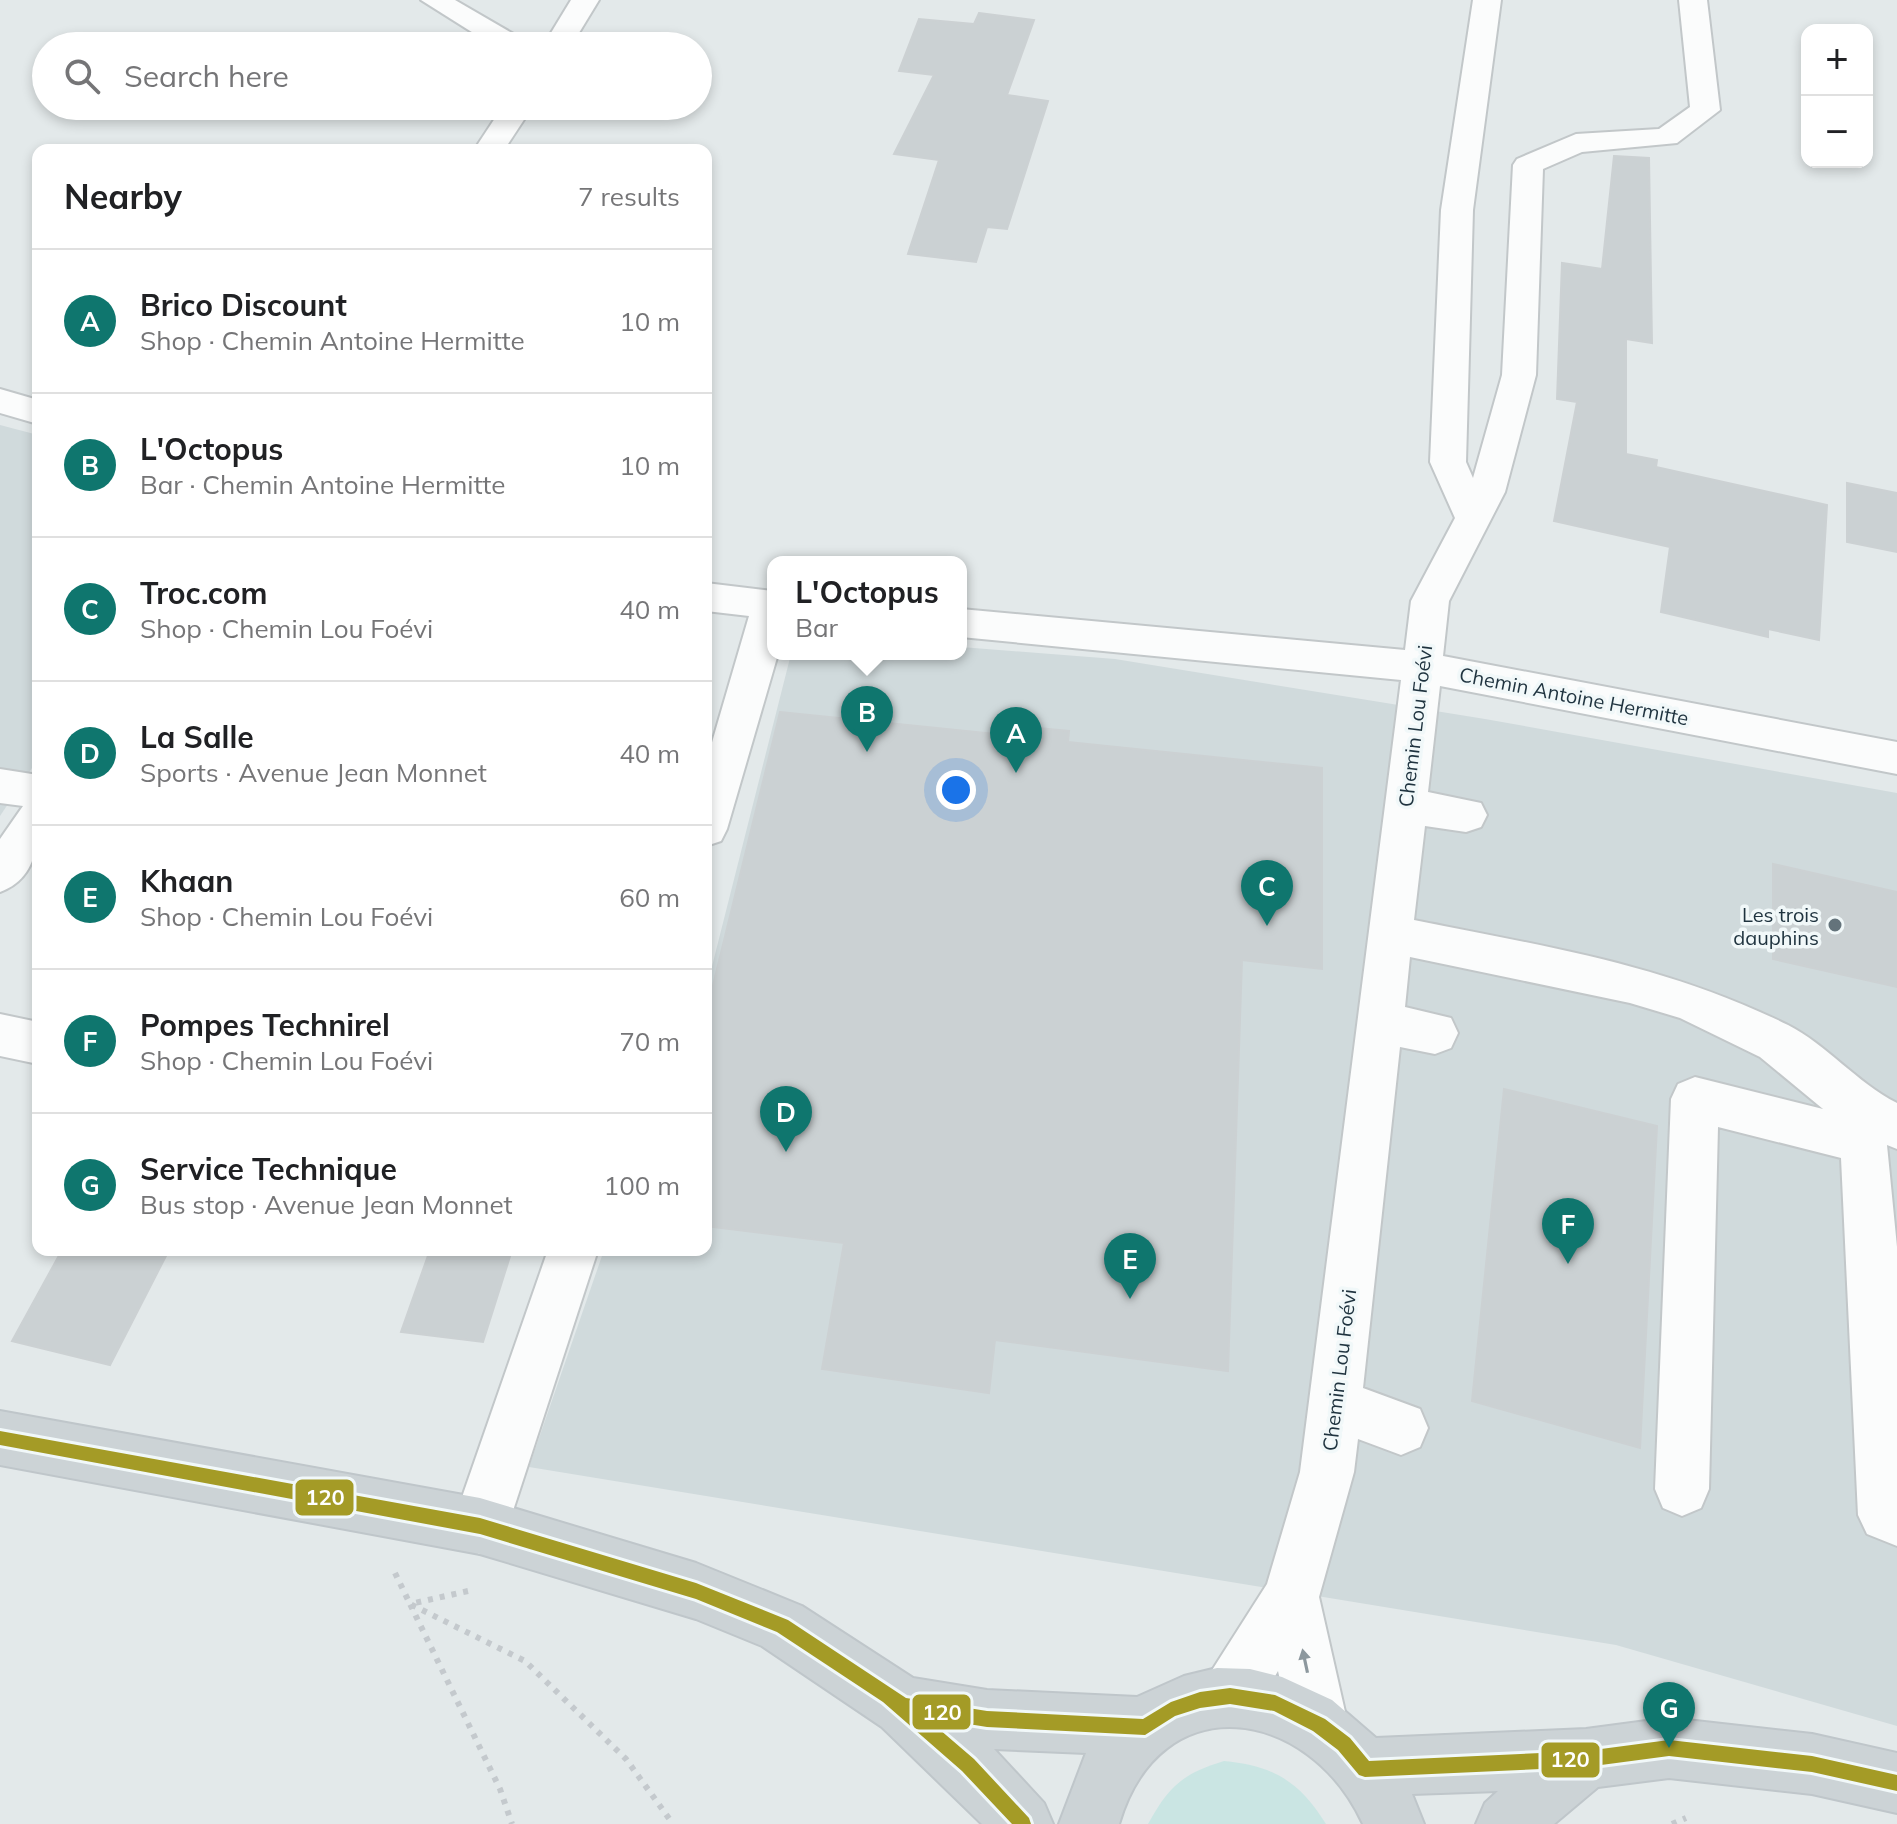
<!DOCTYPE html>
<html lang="en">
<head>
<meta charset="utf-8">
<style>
  :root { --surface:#fff; --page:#f6f6f6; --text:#202124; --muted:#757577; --line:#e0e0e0; --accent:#0f766e }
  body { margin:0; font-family:Mulish,sans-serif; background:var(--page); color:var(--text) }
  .controls { position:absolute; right:24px; top:24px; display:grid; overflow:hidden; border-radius:16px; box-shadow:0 4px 12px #0003 }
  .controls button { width:72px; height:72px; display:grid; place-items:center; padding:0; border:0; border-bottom:2px solid var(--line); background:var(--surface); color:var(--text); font:40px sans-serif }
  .you { position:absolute; left:956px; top:790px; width:28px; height:28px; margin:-20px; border:6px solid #fff; border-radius:50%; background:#1a73e8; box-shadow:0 0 0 12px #1a73e833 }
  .badge { display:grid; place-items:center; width:52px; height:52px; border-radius:50%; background:var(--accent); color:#fff; font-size:26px; font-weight:700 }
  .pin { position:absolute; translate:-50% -66px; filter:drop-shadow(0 2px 4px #0008) }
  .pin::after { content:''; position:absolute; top:42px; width:28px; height:24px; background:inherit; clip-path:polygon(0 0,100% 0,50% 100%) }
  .popup { position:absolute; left:767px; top:556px; width:200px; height:104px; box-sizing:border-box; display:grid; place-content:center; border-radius:16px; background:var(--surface); filter:drop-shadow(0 2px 6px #0005); font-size:26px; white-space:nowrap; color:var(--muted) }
  .popup b { font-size:30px; color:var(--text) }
  .popup::after { content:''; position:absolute; left:50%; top:100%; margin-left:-16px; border:16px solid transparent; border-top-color:var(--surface) }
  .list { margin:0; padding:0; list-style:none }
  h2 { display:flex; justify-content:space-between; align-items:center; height:104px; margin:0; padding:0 32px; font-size:34px }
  h2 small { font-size:26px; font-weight:400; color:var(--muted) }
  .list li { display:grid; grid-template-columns:52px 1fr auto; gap:24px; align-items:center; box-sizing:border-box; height:144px; padding:0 32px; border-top:2px solid var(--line) }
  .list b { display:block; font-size:30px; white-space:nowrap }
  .list p { margin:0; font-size:26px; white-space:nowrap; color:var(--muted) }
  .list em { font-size:26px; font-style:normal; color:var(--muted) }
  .icon { flex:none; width:44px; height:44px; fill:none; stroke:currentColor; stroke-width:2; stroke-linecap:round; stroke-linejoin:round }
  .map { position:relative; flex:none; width:1897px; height:1824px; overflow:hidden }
  .search { position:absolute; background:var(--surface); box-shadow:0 4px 12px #0003; left:32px; top:32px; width:680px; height:88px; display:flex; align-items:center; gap:20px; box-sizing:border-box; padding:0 28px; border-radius:44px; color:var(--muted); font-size:30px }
  .panel { position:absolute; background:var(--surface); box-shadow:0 4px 12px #0003; left:32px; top:144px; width:680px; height:1112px; border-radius:16px }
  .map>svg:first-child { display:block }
  .built { fill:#d0dadc }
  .green { fill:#cae5e3 }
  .building { fill:#cbd1d3; stroke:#ccd1d3; stroke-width:2 }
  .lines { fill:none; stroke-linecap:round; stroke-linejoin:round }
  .minor-casing { stroke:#c2c7c9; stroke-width:4 }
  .major-casing { stroke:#bfc6ca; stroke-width:4 }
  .path { stroke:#c4c9cd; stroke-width:6; stroke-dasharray:5 7; stroke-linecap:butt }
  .minor { fill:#fbfcfc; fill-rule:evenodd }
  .major { fill:#ccd3d6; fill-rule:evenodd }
  .bus-1-casing { stroke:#f1f8f9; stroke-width:6 }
  .bus-1 { fill:#a49b26; fill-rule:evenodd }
  .oneway { fill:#8d989e }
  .poi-dot { fill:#64737b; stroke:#f1f8f9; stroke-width:3 }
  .labels { text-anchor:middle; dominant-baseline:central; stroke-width:7; stroke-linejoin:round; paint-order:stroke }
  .street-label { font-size:20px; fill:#1f333f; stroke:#f1f8f9 }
  .poi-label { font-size:20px; fill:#1f333f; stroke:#f1f8f9; text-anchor:end }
  .line-badge { stroke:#f1f8f9; stroke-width:3 }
  .badge-label { font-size:22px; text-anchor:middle; font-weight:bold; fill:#fff }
</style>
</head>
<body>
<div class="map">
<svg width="1897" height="1824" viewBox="0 0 1897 1824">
  <rect width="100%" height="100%" fill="#e3e9ea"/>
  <!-- built -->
  <g class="built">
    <polygon points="0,425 38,435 38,759 0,816"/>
    <polygon points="961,647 1115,659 1485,719 1897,793 1897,1726 1616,1645 529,1467 604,1250 706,1250 706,990 791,654 961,654"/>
  </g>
  <!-- green -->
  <path class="green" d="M1224 1761C1274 1766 1299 1781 1326 1824H1148C1169 1786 1182 1774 1224 1761Z"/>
  <!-- building -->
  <g class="building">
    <polygon points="979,13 1034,20 1007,95 1048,101 1007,229 987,227 976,262 908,254 939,160 894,154 934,75 899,71 919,19 974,24"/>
    <polygon points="1614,156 1649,158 1652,343 1626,339 1626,454 1657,460 1656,467 1827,505 1819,640 1768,629 1768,637 1661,612 1670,547 1554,521 1577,402 1557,399 1562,263 1602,269"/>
    <polygon points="1847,483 1897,493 1897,552 1847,542"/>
    <polygon points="780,712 1015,736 1016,726 1069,731 1068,742 1322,768 1322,969 1242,960 1228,1371 995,1340 989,1393 822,1369 844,1243 706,1226 706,1014"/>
    <polygon points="1773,864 1897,892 1897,987 1773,959"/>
    <polygon points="1504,1089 1657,1126 1640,1448 1472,1401"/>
    <polygon points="62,1250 169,1250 110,1365 12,1341"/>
    <polygon points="430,1250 512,1250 483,1342 401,1332"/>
  </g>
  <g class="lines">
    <!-- minor casing -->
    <g class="minor-casing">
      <g id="minor">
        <polygon points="421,0 455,0 524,40 528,46 494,46"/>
        <polygon points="571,0 599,0 571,46 543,46"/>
        <path d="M1473 0H1501L1473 210 1466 462 1473 478 1502 375 1513 165 1517 159 1576 134 1659 129 1690 107 1679 0H1707L1720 110 1677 143 1582 152 1543 169 1536 375 1505 492 1449 601 1443 656 1897 742V774L1440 686 1428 792 1481 803 1487 815 1481 827 1466 832 1425 826 1414 920C1548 947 1664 964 1788 1025 1827 1045 1856 1082 1897 1103V1149L1887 1145 1897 1247V1546L1867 1534 1858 1515 1841 1158 1718 1127 1709 1489 1701 1508 1682 1516 1663 1508 1655 1489 1671 1099 1678 1084 1695 1077 1823 1109 1760 1057 1680 1018 1630 1003 1410 957 1405 1007 1451 1018 1458 1033 1451 1048 1435 1054 1400 1047 1363 1388 1420 1409 1428 1428 1420 1447 1401 1455 1358 1439 1354 1472 1319 1597 1348 1725 1340 1746 1319 1754 1298 1746 1290 1725 1278 1671 1251 1717 1230 1725 1209 1717 1201 1696 1209 1675 1267 1584 1300 1472 1401 680 961 637V609L1405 650 1411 601 1455 518 1430 462 1441 210Z"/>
        <polygon points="503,106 533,106 504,150 474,150"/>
        <polygon points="0,389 38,400 38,424 0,413"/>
        <polygon points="706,583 773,591 773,654 778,654 727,829 721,841 706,846 706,763 749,616 706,611"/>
        <path d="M0 769 38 775C38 817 48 875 0 892V839L23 806 0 803Z"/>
        <polygon points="0,1014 38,1022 38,1064 0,1056"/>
        <polygon points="548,1250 598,1250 508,1526 500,1546 480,1554 460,1546 452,1526"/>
      </g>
    </g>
    <!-- major casing -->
    <g class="major-casing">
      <path id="major" d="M0 1411 480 1498 696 1563 802 1606 913 1678 987 1690 1137 1697 1184 1676 1217 1668 1250 1669 1282 1677 1332 1700 1376 1738 1586 1729 1669 1718 1812 1734 1897 1753V1813L1812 1794 1669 1778 1598 1787 1554 1824H1476L1485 1803 1498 1791 1412 1794 1424 1824H1363C1309 1706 1160 1684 1119 1824H1059L1086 1753 994 1749 1044 1803 1053 1824H982L882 1727 762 1646 696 1619 480 1554 0 1465Z"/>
    </g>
    <!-- path -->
    <g class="path">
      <polyline points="395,1573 410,1604 525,1661 626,1759 673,1824"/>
      <polyline points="468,1591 410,1604 500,1789 512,1824"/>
      <polyline points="1672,1824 1686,1818"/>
    </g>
    <!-- minor -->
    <use href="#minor" class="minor"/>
    <!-- major -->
    <use href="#major" class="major"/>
    <!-- bus-1 casing -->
    <g class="bus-1-casing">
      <polygon id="bus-1" points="0,1431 480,1518 696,1583 788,1620 906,1698 987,1711 1143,1719 1171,1702 1200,1692 1230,1688 1275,1695 1325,1719 1350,1738 1369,1761 1586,1751 1669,1740 1812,1756 1897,1775 1897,1791 1812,1772 1669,1756 1586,1767 1365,1777 1359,1775 1338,1750 1313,1731 1274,1711 1230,1704 1200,1708 1175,1716 1145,1735 987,1727 925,1717 974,1759 1029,1818 1031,1824 1012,1824 962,1771 883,1702 777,1632 696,1599 480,1534 0,1445"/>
    </g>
    <!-- bus-1 -->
    <use href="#bus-1" class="bus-1"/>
  </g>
  <!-- one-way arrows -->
  <defs><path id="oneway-solid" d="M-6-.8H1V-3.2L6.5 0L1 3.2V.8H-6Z" transform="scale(2)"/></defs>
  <use class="oneway" href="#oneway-solid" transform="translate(1305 1661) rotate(-102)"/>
  <!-- markers -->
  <circle class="poi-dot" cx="1835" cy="925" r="8"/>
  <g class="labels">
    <!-- street labels -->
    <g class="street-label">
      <text transform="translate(1574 696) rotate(11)">Chemin Antoine Hermitte</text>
      <text transform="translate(1415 726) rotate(-83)">Chemin Lou Foévi</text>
      <text transform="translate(1339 1370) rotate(-83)">Chemin Lou Foévi</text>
    </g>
    <!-- poi labels -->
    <g class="poi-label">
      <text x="1819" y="914">Les trois<tspan x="1819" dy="23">dauphins</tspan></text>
    </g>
  </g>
  <g class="line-badge">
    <rect x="294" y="1478" width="61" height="39" rx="8" fill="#a49b26"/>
    <rect x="911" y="1693" width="61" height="38" rx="8" fill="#a49b26"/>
    <rect x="1540" y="1741" width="61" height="38" rx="8" fill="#a49b26"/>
  </g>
  <g class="badge-label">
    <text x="325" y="1505">120</text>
    <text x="942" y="1720">120</text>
    <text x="1570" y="1767">120</text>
  </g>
</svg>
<div class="controls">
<button>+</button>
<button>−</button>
</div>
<div class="you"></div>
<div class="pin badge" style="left:1016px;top:773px">A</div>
<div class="pin badge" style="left:867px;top:752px">B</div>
<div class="popup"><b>L'Octopus</b>Bar</div>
<div class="pin badge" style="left:1267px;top:926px">C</div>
<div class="pin badge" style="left:786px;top:1152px">D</div>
<div class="pin badge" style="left:1130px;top:1299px">E</div>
<div class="pin badge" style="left:1568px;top:1264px">F</div>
<div class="pin badge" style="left:1669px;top:1748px">G</div>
<div class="search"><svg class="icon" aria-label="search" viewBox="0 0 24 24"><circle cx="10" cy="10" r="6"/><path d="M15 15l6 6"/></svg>Search here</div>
<section class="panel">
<h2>Nearby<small>7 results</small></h2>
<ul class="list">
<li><span class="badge">A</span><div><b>Brico Discount</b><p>Shop · Chemin Antoine Hermitte</p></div><em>10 m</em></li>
<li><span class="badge">B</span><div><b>L'Octopus</b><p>Bar · Chemin Antoine Hermitte</p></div><em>10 m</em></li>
<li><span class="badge">C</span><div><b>Troc.com</b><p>Shop · Chemin Lou Foévi</p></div><em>40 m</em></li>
<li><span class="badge">D</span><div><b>La Salle</b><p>Sports · Avenue Jean Monnet</p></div><em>40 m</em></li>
<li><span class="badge">E</span><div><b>Khaan</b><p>Shop · Chemin Lou Foévi</p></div><em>60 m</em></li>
<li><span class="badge">F</span><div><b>Pompes Technirel</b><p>Shop · Chemin Lou Foévi</p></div><em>70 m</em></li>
<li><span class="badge">G</span><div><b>Service Technique</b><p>Bus stop · Avenue Jean Monnet</p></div><em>100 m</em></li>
</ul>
</section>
</div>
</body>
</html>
